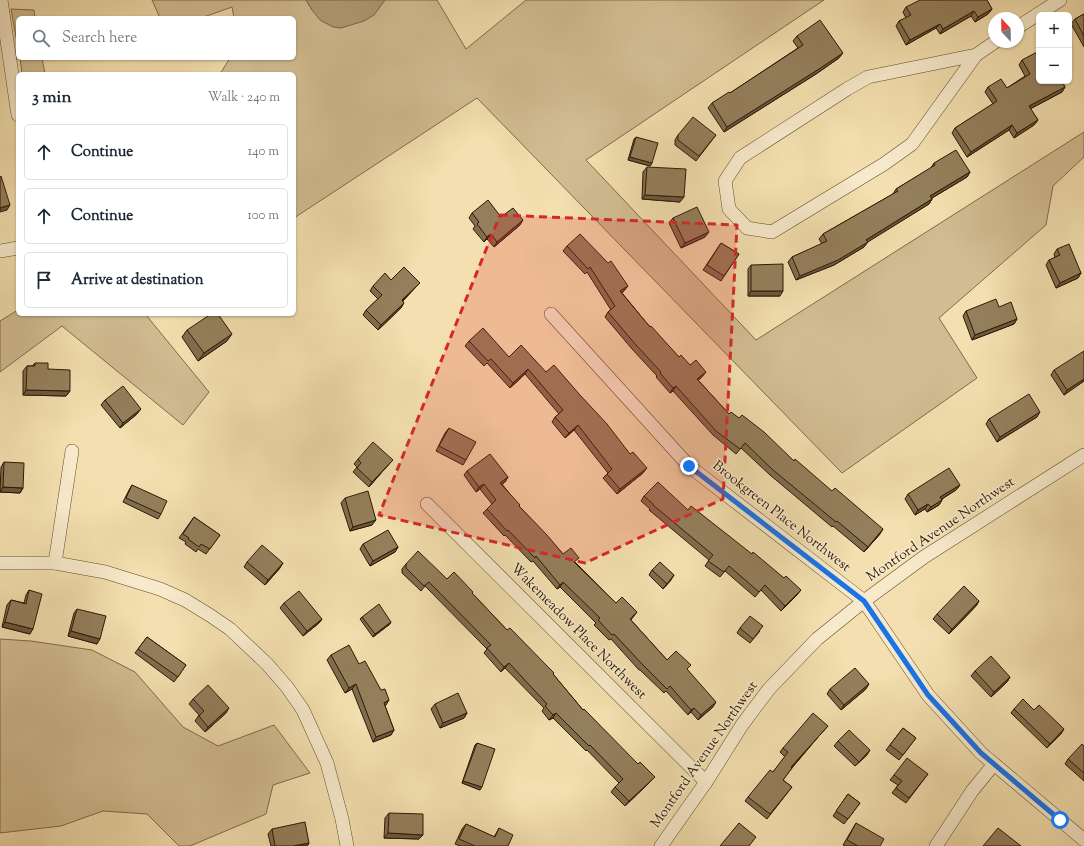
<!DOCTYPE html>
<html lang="en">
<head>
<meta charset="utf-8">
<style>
  :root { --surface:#fff; --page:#f2f2f3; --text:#1f2937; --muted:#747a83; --line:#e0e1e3 }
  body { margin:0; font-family:"Sorts Mill Goudy",serif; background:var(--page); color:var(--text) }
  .controls { position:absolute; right:12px; top:12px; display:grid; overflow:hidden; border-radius:6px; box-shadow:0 1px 3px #0004 }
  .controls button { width:36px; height:36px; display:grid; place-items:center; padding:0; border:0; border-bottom:1px solid var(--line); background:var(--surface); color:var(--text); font:20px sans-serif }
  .compass { position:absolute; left:988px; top:12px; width:36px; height:36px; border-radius:50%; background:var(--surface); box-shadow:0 1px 3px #0004; rotate:338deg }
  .stop { position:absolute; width:12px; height:12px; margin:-9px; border:3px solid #1a73e8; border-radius:50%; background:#fff }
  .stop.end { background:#1a73e8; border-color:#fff; box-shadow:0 1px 4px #0008 }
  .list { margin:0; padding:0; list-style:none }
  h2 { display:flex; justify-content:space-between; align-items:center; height:52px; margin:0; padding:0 16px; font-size:17px }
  h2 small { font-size:13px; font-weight:400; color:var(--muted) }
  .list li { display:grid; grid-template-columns:26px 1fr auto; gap:12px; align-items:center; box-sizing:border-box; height:56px; margin:0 8px 8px; padding:0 8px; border:1px solid var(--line); border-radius:6px }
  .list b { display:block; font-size:15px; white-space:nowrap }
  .list em { font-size:13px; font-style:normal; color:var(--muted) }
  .icon { flex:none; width:22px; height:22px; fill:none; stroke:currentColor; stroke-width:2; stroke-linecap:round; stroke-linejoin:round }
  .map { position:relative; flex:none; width:1084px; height:846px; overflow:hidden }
  .search { position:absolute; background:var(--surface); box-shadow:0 1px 3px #0004; left:16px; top:16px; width:280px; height:44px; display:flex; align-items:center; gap:10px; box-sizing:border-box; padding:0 14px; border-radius:6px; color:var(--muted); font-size:15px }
  .panel { position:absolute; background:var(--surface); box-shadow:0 1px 3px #0004; left:16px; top:72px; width:280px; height:244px; border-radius:6px }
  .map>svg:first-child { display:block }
  .green { fill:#d2bd92; stroke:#806a4a }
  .water { fill:#b09b75; stroke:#7c6747 }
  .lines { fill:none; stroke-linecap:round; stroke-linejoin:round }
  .minor-casing { stroke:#5f4a2e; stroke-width:14 }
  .minor { stroke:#f7eacb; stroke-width:13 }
  .wall { fill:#7f6d4f; stroke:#2e1803 }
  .shaded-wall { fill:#685940; stroke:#2e1803 }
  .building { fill:#947f5c; stroke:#2e1803 }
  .route { stroke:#1a73e8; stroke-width:5 }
  .marked { fill:#d62828; fill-opacity:0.2; stroke:#d62828; stroke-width:3; stroke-dasharray:8 5; stroke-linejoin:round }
  .labels { text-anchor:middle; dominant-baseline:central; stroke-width:3; stroke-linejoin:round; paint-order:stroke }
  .street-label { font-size:14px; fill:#2e1803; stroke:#f7eacb }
</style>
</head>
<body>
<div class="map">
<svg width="1084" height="846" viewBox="0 0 1084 846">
  <rect width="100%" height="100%" fill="#f3dfaf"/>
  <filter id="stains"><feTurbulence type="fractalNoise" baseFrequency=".005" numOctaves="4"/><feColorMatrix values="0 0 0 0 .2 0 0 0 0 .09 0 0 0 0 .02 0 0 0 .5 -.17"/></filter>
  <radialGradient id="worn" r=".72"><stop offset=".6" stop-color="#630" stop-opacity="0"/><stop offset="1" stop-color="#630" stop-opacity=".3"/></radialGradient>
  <!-- green -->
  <g class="green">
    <polygon points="152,0 306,0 312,10 384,0 437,0 466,49 526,0 824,0 586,160 756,340 1084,132 1084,157 1053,186 1046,225 939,318 977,378 842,473 477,98 294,218 294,74 220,74 230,58 294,58 294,18 234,18 232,7 201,18 160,18"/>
    <polygon points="11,9 34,10 35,18 18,18 18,48"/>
    <polygon points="20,58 42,58 45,74 22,74"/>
    <polygon points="18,310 18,314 147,314 146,315 209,392 183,425 62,326 0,372 0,321"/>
    <polygon points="0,639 31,641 92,650 135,672 183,727 218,746 274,725 310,773 273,785 266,814 190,846 179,846 147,814 103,811 61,826 0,833"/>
  </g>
  <!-- water -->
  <polygon class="water" points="306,0 385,0 374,15 364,21 341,28 333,27 320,20 312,10"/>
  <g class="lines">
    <!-- minor casing -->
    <g class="minor-casing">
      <g id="minor">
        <polyline points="1,0 18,115"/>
        <polyline points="1018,27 1060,0"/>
        <polyline points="976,55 912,144 884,164 772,232 747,228 729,209 725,181 740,158 847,89 868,77 976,55 995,42"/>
        <polyline points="0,251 18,248"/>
        <polyline points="551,314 689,466 864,601 928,695 981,753 1084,840"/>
        <polyline points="427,504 706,782"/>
        <polyline points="0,563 55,563 105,572 160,589 185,600 211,616 230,629 267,664 287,687 303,710 327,763 342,819 347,846"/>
        <polyline points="55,563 72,451"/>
        <polyline points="661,846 706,782 742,725 769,689 817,639 864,601 924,557 1084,455"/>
        <polyline points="936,846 972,791 994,764"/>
      </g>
    </g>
    <!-- minor -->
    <use href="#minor" class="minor"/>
  </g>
  <!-- wall -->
  <g class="wall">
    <polygon points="988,2 992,9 988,14 975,22 971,16 940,34 936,28 906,45 896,26 899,21 906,18 903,12 906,7"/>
    <polygon points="1084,14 1084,47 1071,24 1075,19"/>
    <polygon points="797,36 839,58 816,74 724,132 708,108 712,103 730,93 798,48 793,41"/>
    <polygon points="1022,60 1065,87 1062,92 1030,109 1038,120 1034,125 1014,138 1009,130 967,157 952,133 955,128 993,104 985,92 988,87 1007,88 1025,76 1019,65"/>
    <polygon points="678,135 716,135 696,161 675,145 675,140"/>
    <polygon points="636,137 652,163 650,166 628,160 634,139"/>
    <polygon points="934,163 970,172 967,177 932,198 932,199 929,204 867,242 864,247 834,265 796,280 788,262 792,257 822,244 819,239 823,234 893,194 896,189 931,168"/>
    <polygon points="647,167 680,202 642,199 643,172"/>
    <polygon points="472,213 501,217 520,225 494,247 487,239 484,242 473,229 475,226 469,218"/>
    <polygon points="673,218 705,237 681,248 669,223"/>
    <polygon points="721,243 739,254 721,281 703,270"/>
    <polygon points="567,246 624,291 622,293 650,327 679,357 690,365 702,377 698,380 729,414 794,461 880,534 864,552 833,526 832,527 770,475 741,448 736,454 713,435 673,391 670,393 656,377 657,376 632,349 605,317 608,312 611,310 587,272 585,274 563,251"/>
    <polygon points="1057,249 1081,273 1078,278 1056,288 1046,265 1049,260 1055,258 1054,254"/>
    <polygon points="751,265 780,296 748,296 748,269"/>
    <polygon points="391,280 416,287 403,301 401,308 378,330 363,315 366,310 378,299 370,291 373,286"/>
    <polygon points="999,307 1017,319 1014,324 972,340 963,316 966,311"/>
    <polygon points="187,330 227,341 198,361 182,337"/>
    <polygon points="469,341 546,372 643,473 617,494 603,478 608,473 574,430 565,438 552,422 555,417 559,414 525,374 510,388 487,363 484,366 465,346"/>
    <polygon points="35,363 48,369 70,391 66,396 23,395 23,371 27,366 32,366"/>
    <polygon points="1054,370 1084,381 1064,395 1051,375"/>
    <polygon points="105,400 137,414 120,428 101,405"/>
    <polygon points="1037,417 997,442 986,424 989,419"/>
    <polygon points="449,428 466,460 463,465 436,451 445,433"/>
    <polygon points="358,459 389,464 369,487 353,472 357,467 354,464"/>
    <polygon points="4,462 23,488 20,493 0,492 1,467"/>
    <polygon points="467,471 508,477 505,482 502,484 519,506 563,554 576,563 616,603 637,612 631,620 667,660 687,670 713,707 698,720 691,712 688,715 666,691 664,693 640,670 639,670 611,639 609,640 594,625 596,623 560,587 557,589 533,561 531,562 505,535 504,536 483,513 492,504 480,489 476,492 464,475"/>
    <polygon points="132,485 161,514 158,519 123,502 129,490"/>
    <polygon points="960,485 956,490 942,499 942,500 939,505 927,512 925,509 915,515 905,499 908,494"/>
    <polygon points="644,496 688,510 797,595 781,611 761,590 755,597 725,571 720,577 705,566 709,560 649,510 650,509 641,501"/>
    <polygon points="345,498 372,525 350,531 341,503"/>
    <polygon points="194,517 220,535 206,554 198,549 196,552 185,544 186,542 179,538"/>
    <polygon points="363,544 398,547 395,552 370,566 360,549"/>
    <polygon points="247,562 280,568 265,585 244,567"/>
    <polygon points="406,564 447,579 472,593 507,630 553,674 583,710 651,781 625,806 611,792 615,787 619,783 587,750 586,751 553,718 549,720 542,711 544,708 505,668 501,672 484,653 487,649 425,586 421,591 402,573 402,569"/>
    <polygon points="652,570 671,580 663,589 649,575"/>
    <polygon points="29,590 30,634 2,627 7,605 11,600 24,603 26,595"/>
    <polygon points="979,601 976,606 949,634 933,619 937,614"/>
    <polygon points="284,603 322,619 319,623 303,636 280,608"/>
    <polygon points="77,609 97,644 68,636 74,613"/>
    <polygon points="362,617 390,624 373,637 360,619"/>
    <polygon points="740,628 760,631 750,643 737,633"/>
    <polygon points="147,637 186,665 174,682 135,653"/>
    <polygon points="331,655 359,664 386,705 385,706 394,730 391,735 373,742 352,689 345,693 327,660"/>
    <polygon points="975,671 1010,677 1007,682 991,697 971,676"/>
    <polygon points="830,689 866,689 841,710 827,694"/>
    <polygon points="193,699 226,713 205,732 195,721 199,715 189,704"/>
    <polygon points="435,704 467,713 464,718 440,728 431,709"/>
    <polygon points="1014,709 1034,710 1061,734 1047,748 1011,713"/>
    <polygon points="903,728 916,738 899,760 886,750"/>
    <polygon points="824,730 792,768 783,780 792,787 767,819 745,801 748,797 773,772 785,757 780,752 783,748"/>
    <polygon points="838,741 867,755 855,766 834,746"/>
    <polygon points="477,743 480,790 462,783 475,745"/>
    <polygon points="1084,746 1084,781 1065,764 1068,759"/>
    <polygon points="928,774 906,803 892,793 898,785 890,780 894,775"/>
    <polygon points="848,794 860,803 844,824 833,816"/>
    <polygon points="389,813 419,839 384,838 385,818"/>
    <polygon points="856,823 880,846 846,846 843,845"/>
    <polygon points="466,824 494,837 499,828 508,846 460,846 455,844 462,829"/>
    <polygon points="272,829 309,843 307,846 271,846 268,834"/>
  </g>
  <!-- shaded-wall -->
  <g class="shaded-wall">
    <polygon points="992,9 988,14 975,22 978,17"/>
    <polygon points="974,11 971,16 940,34 943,29"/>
    <polygon points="940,24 936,28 906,45 910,40"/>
    <polygon points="843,53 839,58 816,74 724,132 727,127"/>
    <polygon points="1065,87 1062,92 1026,111 1029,106"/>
    <polygon points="1038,120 1034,125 1014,138 1017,133"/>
    <polygon points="1012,125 1009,130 967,157 971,152"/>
    <polygon points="630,157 652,163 650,166 628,160"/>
    <polygon points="970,172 967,177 927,201 930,196"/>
    <polygon points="645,195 684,197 680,202 642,199"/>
    <polygon points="932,199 929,204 863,245 866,240"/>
    <polygon points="10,205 7,210 0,212 0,208"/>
    <polygon points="523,220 520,225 494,247 497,242"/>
    <polygon points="709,232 705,237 681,248 685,243"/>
    <polygon points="491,234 487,239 484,242 487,237"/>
    <polygon points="868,242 864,247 834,265 796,280 800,276"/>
    <polygon points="1081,273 1078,278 1056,288 1060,283"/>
    <polygon points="420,283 398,305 402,300"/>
    <polygon points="628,286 624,291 617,296 620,291"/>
    <polygon points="751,291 783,291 780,296 748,296"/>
    <polygon points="404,303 401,308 378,330 381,325"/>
    <polygon points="1017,319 1014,324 972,340 975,335"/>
    <polygon points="232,334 227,341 198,361 204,353"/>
    <polygon points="528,369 525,374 510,388 513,383"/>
    <polygon points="706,372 702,377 694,384 697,379"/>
    <polygon points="1084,379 1084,381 1064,395 1067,390"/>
    <polygon points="676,386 673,391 670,393 673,388"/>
    <polygon points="26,390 70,391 66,396 23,395"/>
    <polygon points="141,409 137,414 120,428 123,423"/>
    <polygon points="1040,412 1037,417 997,442 1000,437"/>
    <polygon points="578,425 574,430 565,438 569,433"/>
    <polygon points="393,460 389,464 369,487 372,482"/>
    <polygon points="647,468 643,473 617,494 620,489"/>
    <polygon points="508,477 505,482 497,488 500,483"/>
    <polygon points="484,484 480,489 476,492 479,487"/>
    <polygon points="960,485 956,490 937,502 940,497"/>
    <polygon points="3,487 23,488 20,493 0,492"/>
    <polygon points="942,500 939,505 927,512 931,507"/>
    <polygon points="928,504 925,509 915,515 918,510"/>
    <polygon points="376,520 372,525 350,531 353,527"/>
    <polygon points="883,529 880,534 864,552 868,547"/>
    <polygon points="398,547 395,552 370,566 373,561"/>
    <polygon points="283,563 280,568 265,585 268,580"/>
    <polygon points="674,575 671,580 663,589 667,584"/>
    <polygon points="563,582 560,587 557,589 560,585"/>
    <polygon points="801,590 797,595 781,611 785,606"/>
    <polygon points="979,601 976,606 949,634 952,629"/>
    <polygon points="322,619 319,623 303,636 307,631"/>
    <polygon points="5,622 33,629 30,634 2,627"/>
    <polygon points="391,622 390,624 373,637 375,634"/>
    <polygon points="71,631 100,639 97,644 68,636"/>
    <polygon points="509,663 505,668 501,672 504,667"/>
    <polygon points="1010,677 1007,682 991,697 994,692"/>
    <polygon points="356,684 352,689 345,693 349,688"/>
    <polygon points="869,684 866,689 841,710 844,705"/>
    <polygon points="389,700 386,705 380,708 384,703"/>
    <polygon points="716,702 713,707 698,720 701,715"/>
    <polygon points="229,708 226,713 205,732 208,727"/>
    <polygon points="694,708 691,712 688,715 691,710"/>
    <polygon points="467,713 464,718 440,728 443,723"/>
    <polygon points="556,713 553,718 549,720 553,715"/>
    <polygon points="828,726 824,730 788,772 791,767"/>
    <polygon points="1064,729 1061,734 1047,748 1050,744"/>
    <polygon points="394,730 391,735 373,742 376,737"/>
    <polygon points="870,750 867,755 855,766 859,762"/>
    <polygon points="655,777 651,781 625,806 629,801"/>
    <polygon points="463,781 482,787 480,790 462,783"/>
    <polygon points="388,833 423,835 419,839 384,838"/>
    <polygon points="309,843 307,846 293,846"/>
  </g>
  <!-- building -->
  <g class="building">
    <polygon points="920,0 987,0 992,9 978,17 974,11 943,29 940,24 910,40 899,21 911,15 906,7"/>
    <polygon points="1084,14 1084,36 1075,19"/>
    <polygon points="820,20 843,53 819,69 727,127 712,103 729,92 730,93 803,45 797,36"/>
    <polygon points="1039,51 1039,81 1062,81 1065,87 1029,106 1038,120 1017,133 1012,125 971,152 955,128 997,101 988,87 1001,79 1007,88 1030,74 1022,60"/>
    <polygon points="693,117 716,135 699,156 678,140 678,135"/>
    <polygon points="636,137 658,143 652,163 630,157"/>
    <polygon points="956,150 970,172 930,196 932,199 866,240 868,242 838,260 800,276 792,257 827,241 823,234 898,191 896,189 935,165 934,163"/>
    <polygon points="647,167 686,169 684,197 645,195"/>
    <polygon points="1,176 10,205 0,208 0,177"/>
    <polygon points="488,200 501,217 513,208 523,220 497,242 491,234 487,237 477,224 479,222 472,213"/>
    <polygon points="697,207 709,232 685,243 673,218"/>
    <polygon points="580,234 608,263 611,261 628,286 620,291 650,327 651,326 679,357 681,355 690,365 696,360 706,372 697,379 729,414 731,412 739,418 742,415 764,432 794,461 795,459 832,491 835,488 883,529 868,547 837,521 836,522 773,470 745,443 740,449 716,431 676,386 673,388 660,373 661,372 636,345 608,312 615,306 590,267 588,269 567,246"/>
    <polygon points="721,243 739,254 724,276 707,265"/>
    <polygon points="1069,244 1081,273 1060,283 1049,260 1060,255 1057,249"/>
    <polygon points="783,264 783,291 751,291 751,265"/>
    <polygon points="404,267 420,283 402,300 404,303 381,325 366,310 382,295 373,286 385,273 391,280"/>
    <polygon points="996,299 999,307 1011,302 1017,319 975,335 966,311"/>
    <polygon points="211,314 218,314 232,334 204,353 187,330"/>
    <polygon points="483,328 509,357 521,345 546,372 554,365 580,395 607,424 630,454 633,452 647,468 620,489 607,474 612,469 578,425 569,433 555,417 563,410 528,369 513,383 491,359 488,361 469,341"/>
    <polygon points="1084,351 1084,379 1067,390 1054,370"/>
    <polygon points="35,363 48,363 48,369 70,370 70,391 26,390 27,366 35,366"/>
    <polygon points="123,386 141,409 123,423 105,400"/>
    <polygon points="1029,394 1040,412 1000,437 989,419"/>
    <polygon points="449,428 476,442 466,460 439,446"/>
    <polygon points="373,442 393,460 372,482 357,468 361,463 358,459"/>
    <polygon points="490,454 508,477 500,483 520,505 519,506 547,535 563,554 571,548 579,558 574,562 616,603 622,597 637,612 630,619 667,660 676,651 691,665 687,669 716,702 701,715 694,708 691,710 670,686 667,689 643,665 614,634 612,635 598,620 600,618 563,582 560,585 536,556 535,558 508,530 507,531 487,509 496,500 484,484 479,487 467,471"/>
    <polygon points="4,462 24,463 23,488 3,487"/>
    <polygon points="949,468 960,485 940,497 942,500 931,507 928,504 918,510 908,494"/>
    <polygon points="658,482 688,510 691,506 752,554 753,552 784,578 786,576 801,590 785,606 765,585 759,592 729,566 724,572 708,561 713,555 653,505 653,504 644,496"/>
    <polygon points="132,485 167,501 161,514 126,498"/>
    <polygon points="368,491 376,520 353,527 345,498"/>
    <polygon points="194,517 220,535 210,549 201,544 199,547 188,539 189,538 183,534"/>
    <polygon points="388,530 398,547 373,561 363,544"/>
    <polygon points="262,545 283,563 268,580 247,562"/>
    <polygon points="418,551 447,579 454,572 473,592 472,593 507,630 510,628 554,673 553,674 583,710 584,709 638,764 640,762 655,777 629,801 615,787 623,779 590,745 589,746 556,713 553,715 545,706 547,704 509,663 504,667 487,648 491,645 429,582 424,586 406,568 406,564"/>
    <polygon points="660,562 674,575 667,584 652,570"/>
    <polygon points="964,586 979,601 952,629 937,614"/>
    <polygon points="29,590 42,594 33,629 5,622 11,600 26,604"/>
    <polygon points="299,591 322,619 307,631 284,603"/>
    <polygon points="379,604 391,622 375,634 362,617"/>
    <polygon points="77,609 106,616 100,639 71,631"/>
    <polygon points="750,616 763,626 753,639 740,628"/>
    <polygon points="147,637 186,665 178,677 138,649"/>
    <polygon points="349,645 359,664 365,661 381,690 385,689 389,700 384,703 394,730 376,737 356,684 349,688 331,655"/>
    <polygon points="991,656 1010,677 994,692 975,671"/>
    <polygon points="855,668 869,684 844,705 830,689"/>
    <polygon points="208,685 229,708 208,727 199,716 204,711 193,699"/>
    <polygon points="458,693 467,713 443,723 435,704"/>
    <polygon points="1023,699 1034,710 1039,705 1064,729 1050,744 1014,709"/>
    <polygon points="813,713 828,726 791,767 792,768 783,780 792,787 770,814 748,797 770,770 773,772 788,752 783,748"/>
    <polygon points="903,728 916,738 903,755 890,745"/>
    <polygon points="849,730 870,750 859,762 838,741"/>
    <polygon points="477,743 495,749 482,787 463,781"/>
    <polygon points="1082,744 1084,746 1084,773 1068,759"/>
    <polygon points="907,758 928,774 909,798 896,788 902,781 894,775"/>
    <polygon points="848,794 860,803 848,819 836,811"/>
    <polygon points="389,813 423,814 423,835 388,833"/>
    <polygon points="305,822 309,843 293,846 275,846 272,829"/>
    <polygon points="739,823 756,837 749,846 720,846"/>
    <polygon points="856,823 884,839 880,846 858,846 847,840"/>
    <polygon points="466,824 495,837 499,828 513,835 508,846 475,846 459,839"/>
    <polygon points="998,828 1021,846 983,846"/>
  </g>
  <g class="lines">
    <!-- route -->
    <polyline class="route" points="689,466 864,601 928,695 981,753 1060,820"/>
  </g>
  <!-- marked area -->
  <path class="marked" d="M500 215 737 225 723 499 585 563 379 515Z"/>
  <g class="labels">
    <!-- street labels -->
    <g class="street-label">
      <text transform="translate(781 517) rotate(38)">Brookgreen Place Northwest</text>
      <text transform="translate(941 530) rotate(-34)">Montford Avenue Northwest</text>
      <text transform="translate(578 632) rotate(45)">Wakemeadow Place Northwest</text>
      <text transform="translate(705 755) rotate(-55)">Montford Avenue Northwest</text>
    </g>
  </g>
  <rect width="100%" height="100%" filter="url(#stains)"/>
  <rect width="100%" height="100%" fill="url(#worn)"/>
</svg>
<div class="controls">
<button>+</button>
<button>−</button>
</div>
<svg class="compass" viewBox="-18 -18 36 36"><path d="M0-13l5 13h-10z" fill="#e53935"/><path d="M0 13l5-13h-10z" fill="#747a83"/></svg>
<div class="stop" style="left:1060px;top:820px"></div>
<div class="stop end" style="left:689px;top:466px"></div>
<div class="search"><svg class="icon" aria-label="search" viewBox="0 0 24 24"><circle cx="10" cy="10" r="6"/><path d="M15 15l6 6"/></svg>Search here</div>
<section class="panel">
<h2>3 min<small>Walk · 240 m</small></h2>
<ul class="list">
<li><svg class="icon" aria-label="ahead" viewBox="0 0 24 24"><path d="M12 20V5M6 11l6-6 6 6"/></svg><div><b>Continue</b></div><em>140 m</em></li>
<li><svg class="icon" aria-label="ahead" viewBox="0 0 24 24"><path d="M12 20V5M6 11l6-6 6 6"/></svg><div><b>Continue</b></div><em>100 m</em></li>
<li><svg class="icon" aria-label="arrive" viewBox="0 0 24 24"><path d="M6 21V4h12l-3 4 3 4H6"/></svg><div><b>Arrive at destination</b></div></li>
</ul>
</section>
</div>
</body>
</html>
